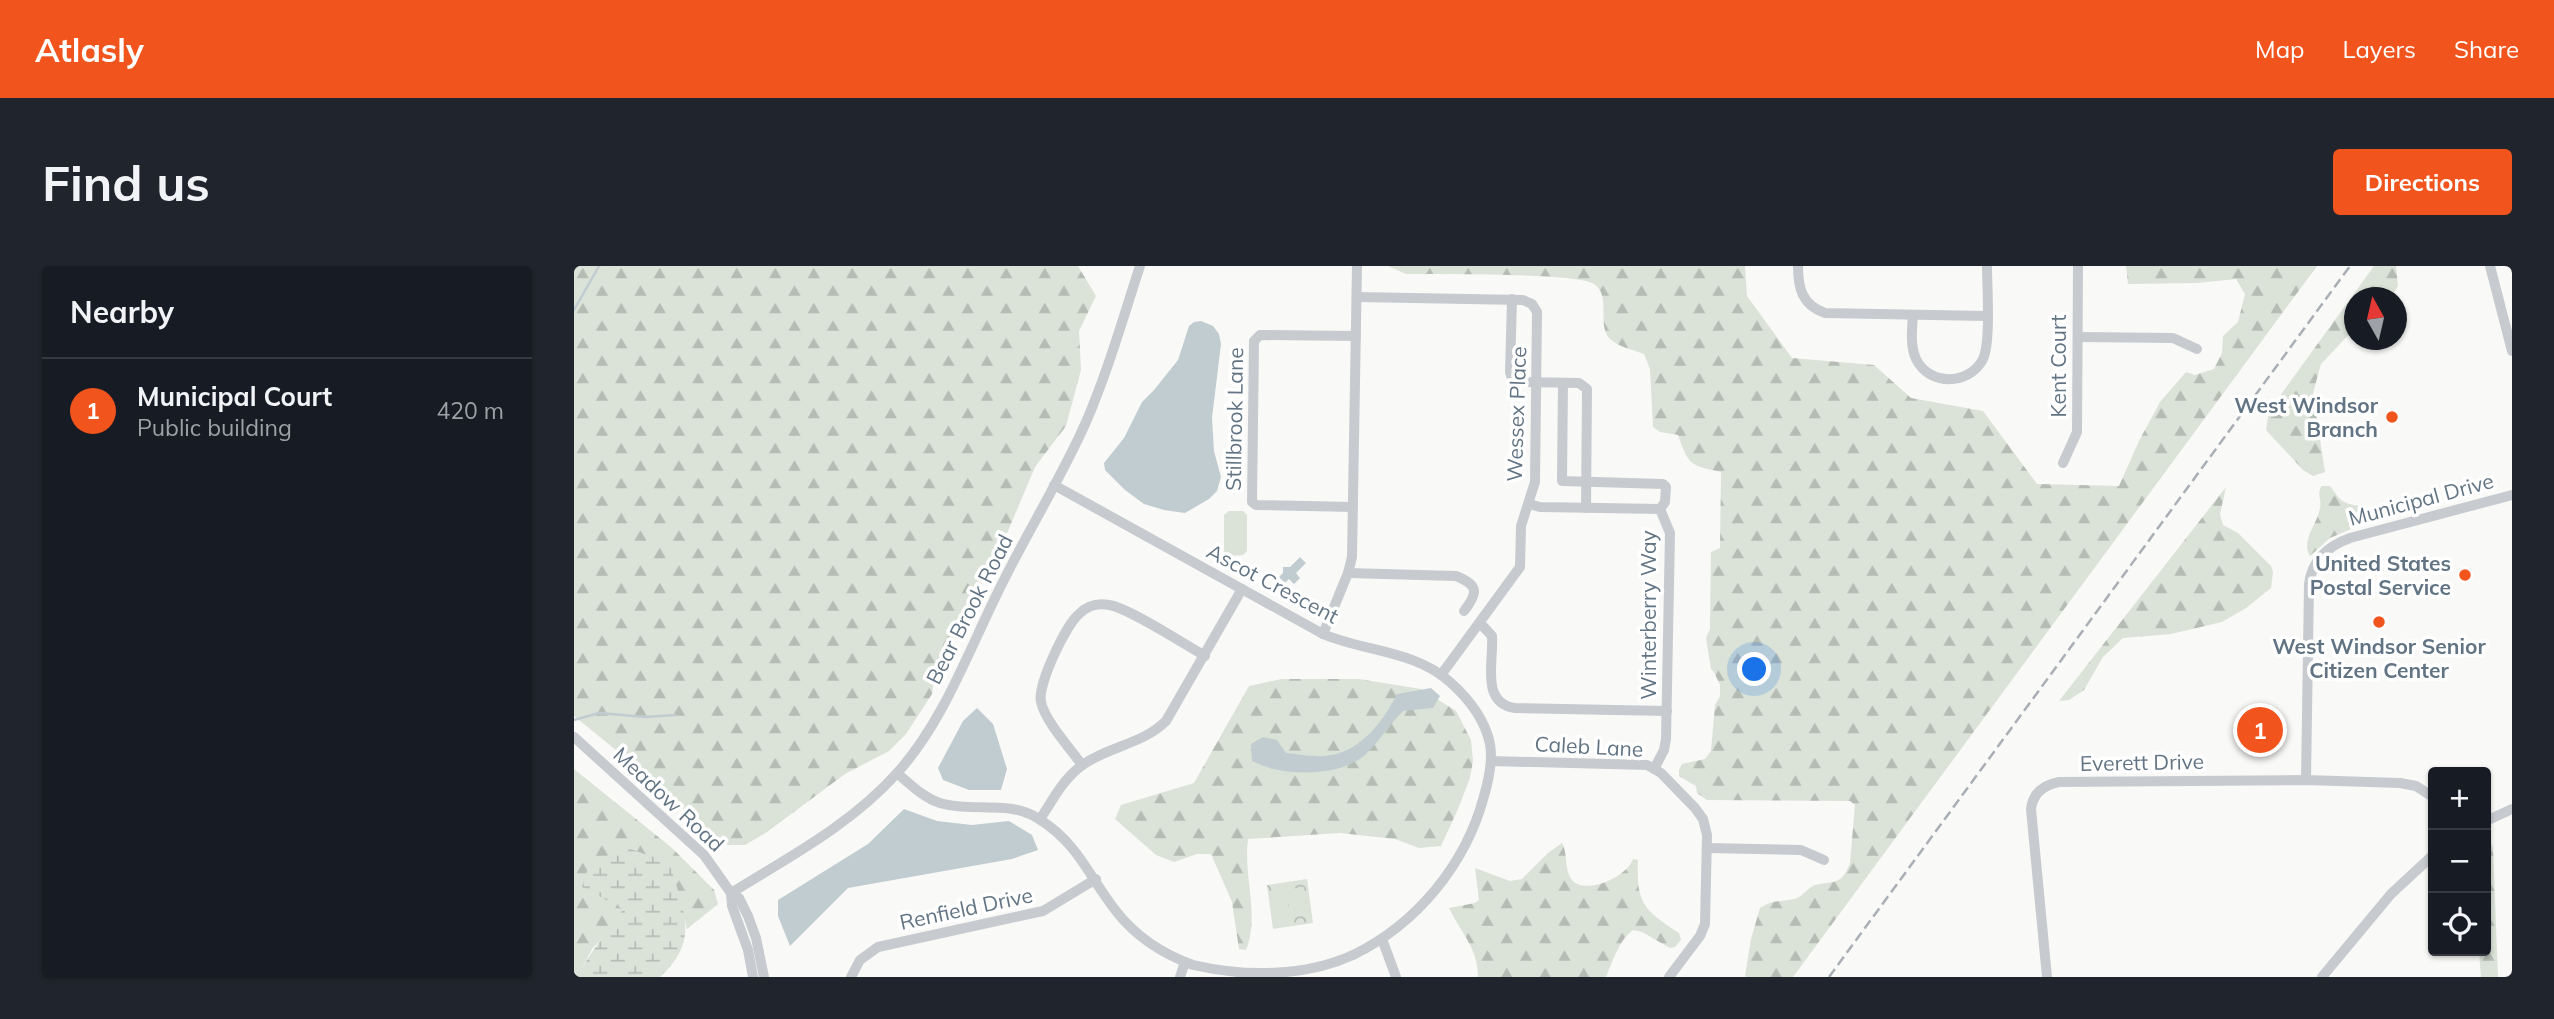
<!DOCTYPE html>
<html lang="en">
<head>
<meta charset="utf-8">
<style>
  :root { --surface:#171b24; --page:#20242c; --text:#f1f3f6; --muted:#9ea1a6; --line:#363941; --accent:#f2541e }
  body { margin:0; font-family:Mulish,sans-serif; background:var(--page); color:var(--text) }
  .controls { position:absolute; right:21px; bottom:21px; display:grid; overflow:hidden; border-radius:7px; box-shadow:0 2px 5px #0004 }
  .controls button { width:63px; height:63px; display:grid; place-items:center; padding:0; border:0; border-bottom:2px solid var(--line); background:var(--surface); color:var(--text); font:35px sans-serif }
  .compass { position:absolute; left:1770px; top:21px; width:63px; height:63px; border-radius:50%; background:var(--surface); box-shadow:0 2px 5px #0004; rotate:352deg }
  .you { position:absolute; left:1181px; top:404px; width:24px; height:24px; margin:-18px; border:5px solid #fff; border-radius:50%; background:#1a73e8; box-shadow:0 0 0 10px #1a73e833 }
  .badge { display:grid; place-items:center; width:46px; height:46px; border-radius:50%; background:var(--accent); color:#fff; font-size:23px; font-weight:700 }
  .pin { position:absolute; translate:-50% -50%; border:4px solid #fff; box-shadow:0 2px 7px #0006 }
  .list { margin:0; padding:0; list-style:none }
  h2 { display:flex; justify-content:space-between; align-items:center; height:91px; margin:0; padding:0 28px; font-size:30px }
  h2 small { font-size:23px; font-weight:400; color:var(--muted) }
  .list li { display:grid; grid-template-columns:46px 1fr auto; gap:21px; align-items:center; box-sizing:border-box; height:105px; padding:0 28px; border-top:2px solid var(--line) }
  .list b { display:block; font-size:26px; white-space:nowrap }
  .list p { margin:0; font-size:23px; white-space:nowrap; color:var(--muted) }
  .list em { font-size:23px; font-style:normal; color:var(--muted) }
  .icon { flex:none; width:38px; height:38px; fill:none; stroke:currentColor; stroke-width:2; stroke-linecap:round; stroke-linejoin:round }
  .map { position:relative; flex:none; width:1938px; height:711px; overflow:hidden; border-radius:7px }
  header { display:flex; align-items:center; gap:42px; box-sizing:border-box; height:98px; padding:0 35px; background:var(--accent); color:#fff }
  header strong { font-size:33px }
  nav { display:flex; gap:38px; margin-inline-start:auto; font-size:24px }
  .intro { display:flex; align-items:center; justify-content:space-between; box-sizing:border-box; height:168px; padding:0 42px }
  h1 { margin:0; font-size:49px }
  .button { padding:18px 32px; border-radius:7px; background:var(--accent); color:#fff; font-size:24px; font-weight:700 }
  main { display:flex; gap:42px; padding:0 42px }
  aside { flex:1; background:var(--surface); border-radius:7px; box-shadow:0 2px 5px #0004 }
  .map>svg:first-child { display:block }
  .forest { fill:url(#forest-firs) }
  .wetland { fill:url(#wetland-marsh) }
  .park { fill:url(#park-crowns) }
  .pitch { fill:#dbe2d7 }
  .water { fill:#c1ccd1 }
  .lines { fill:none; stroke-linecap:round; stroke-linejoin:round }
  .stream { stroke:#c1ccd1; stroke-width:2.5 }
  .minor { stroke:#c7cbcf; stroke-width:10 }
  .rail { stroke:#a9afb5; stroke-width:2.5; stroke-dasharray:10 5; stroke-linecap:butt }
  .poi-dot { fill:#f2541e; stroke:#fff; stroke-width:2.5 }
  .labels { text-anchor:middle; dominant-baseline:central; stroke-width:7; stroke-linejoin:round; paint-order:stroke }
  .street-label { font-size:21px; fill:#627484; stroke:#fff }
  .poi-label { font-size:21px; font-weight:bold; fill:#627484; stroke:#fff; text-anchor:end }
</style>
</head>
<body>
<header>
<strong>Atlasly</strong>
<nav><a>Map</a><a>Layers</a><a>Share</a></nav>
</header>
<div class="intro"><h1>Find us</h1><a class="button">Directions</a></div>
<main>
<aside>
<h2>Nearby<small></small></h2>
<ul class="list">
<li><span class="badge">1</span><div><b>Municipal Court</b><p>Public building</p></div><em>420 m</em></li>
</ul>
</aside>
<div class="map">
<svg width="1938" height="711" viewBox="0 0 1938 711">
  <defs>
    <pattern id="forest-firs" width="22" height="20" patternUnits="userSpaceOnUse" patternTransform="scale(1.75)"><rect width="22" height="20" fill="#dbe2d7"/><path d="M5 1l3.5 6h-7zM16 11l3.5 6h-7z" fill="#b5bcb4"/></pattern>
    <pattern id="wetland-marsh" width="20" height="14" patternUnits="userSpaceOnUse" patternTransform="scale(1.75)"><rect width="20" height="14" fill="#dbe2d7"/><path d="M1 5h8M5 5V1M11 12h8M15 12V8" fill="none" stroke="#b5bcb4"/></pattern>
    <pattern id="park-crowns" width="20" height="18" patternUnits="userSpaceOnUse" patternTransform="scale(1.75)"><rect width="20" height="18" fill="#dbe2d7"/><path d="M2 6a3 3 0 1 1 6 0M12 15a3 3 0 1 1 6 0" fill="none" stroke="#b5bcb4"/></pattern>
  </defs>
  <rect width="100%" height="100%" fill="#f9f9f7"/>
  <!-- forest -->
  <g class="forest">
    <polygon points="0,0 504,0 522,30 505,65 507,104 492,160 461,201 434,265 374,384 361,406 358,428 332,468 315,485 271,508 193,566 171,579 154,579 140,572 69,506 0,450"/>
    <path d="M814 0H1171L1173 30 1218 92 1300 99 1337 132 1409 145 1463 218 1545 220 1565 175 1586 136 1612 106 1621 109 1640 103 1648 87 1649 70 1664 56 1671 28 1662 13 1623 17 1554 18 1552 0H1743L1219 711H1173L1171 710 1177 673 1186 642C1202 632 1209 637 1223 632 1230 629 1235 621 1241 619 1261 615 1268 619 1276 597L1281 539 1276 535 1133 534 1123 527 1122 520 1105 510V504L1108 498 1131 493 1137 485 1141 439 1146 430V419L1140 406 1137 403 1132 372 1136 363 1137 286 1146 282 1147 206C1116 199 1115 200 1104 169L1086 166 1079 161 1076 103 1070 88C1059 84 1045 81 1036 73 1022 59 1038 30 1020 18 1002 6 863 9 832 8Z"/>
    <polygon points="1800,0 1822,0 1824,20 1817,31 1780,32 1780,63 1747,98 1739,127 1751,206 1739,210 1729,204 1692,164 1695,145"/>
    <path d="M1748 220H1756C1766 234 1768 238 1787 240L1791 251 1784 260 1756 272 1736 290C1726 275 1744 257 1746 242 1748 233 1742 228 1748 220Z"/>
    <polygon points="1652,221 1646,248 1649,259 1664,267 1697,300 1699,306 1697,322 1672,342 1648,356 1597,368 1549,372 1529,391 1510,424 1495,434 1485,435"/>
    <path d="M708 413H785L847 423 882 445 897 474 899 495 896 512 884 543 867 580 845 582 821 573 766 567 674 573C669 610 686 649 672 684L665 683 658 636 637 588H623L600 596 582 589 541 553 547 539 620 517 675 420Z"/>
    <polygon points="0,503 98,582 140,624 144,638 113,663 96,597 49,643 34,666 18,683 4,710 0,704"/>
    <polygon points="1912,574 1917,577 1919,582 1924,711 1907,711 1905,685 1912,685"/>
    <path d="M988 577C994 587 990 604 998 614 1012 630 1054 610 1059 593L1064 594C1062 638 1070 644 1105 667L1107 674 1101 681 1096 682 1068 666 1059 664C1045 674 1039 695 1032 711H904C904 682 887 667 875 642L901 637 905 634 901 602 936 615 948 613 974 587Z"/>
  </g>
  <!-- wetland -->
  <path class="wetland" d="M54 582 96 597C108 644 128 673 86 711H0V704L4 710C16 685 34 666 49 643L8 621 16 596Z"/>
  <!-- park -->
  <polygon class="park" points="733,613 739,657 699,663 693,619"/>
  <!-- pitch -->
  <g class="pitch">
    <polygon points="655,245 669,245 673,249 673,285 669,289 655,290 650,285 650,249"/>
    <polygon points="730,621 734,649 720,651 716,623"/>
    <polygon points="712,623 716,652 703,654 699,625"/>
  </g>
  <!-- water -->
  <g class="water">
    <polygon points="627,55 639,60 645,68 647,78 638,152 640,185 647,211 643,225 635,233 611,247 590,244 570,238 551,224 531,204 530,197 550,172 568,136 580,124 604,94 615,60 620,56"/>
    <polygon points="726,291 732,297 722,307 726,312 720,318 715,313 711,317 705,311 709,307 709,301 716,301"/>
    <path d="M857 422 866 430 859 442 829 445C816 458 806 474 793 487 768 512 708 511 678 495L677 478 689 471 703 474 712 487C724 488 738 491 750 490 785 488 809 456 823 428Z"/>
    <polygon points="403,442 419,458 433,503 427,524 395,524 369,514 364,502 389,455"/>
    <polygon points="330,543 363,555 398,559 435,555 458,569 464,584 438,593 274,622 216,680 204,650 204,634 294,578"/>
  </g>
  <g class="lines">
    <!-- stream -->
    <g class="stream">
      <polyline points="0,44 25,0"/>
      <polyline points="0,454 25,447 71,451 101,449"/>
    </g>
    <!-- minor -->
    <g class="minor">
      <path d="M1224 0C1224 22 1228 39 1251 47L1412 50"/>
      <polyline points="1916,0 1938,85"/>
      <polyline points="783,31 949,34 958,38 963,46 961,216 947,260 946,301 867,409"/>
      <polyline points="938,33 936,106 938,113 946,116 1005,117 1013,123 1012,242"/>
      <path d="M1339 49C1338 63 1336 80 1342 93 1355 120 1395 120 1409 93 1417 75 1413 22 1413 0"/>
      <polyline points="1504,71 1599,72 1623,83"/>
      <polyline points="989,117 988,215 1089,218 1092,221 1091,236 1086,243"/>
      <polyline points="1489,197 1503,166 1504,0"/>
      <polyline points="955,238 966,241 1086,243 1096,267 1092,473 1090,484 1080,503"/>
      <polyline points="779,241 682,239 678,236 680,75 686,69 782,70"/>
      <path d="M774 307 882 310C905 319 904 327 890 345"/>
      <path d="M906 357 918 370C920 395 906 437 941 442L1093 445"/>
      <polyline points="749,368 774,307 778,291 783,0"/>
      <polyline points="0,471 130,589 157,627 165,632 174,650 182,672 190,711"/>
      <polyline points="917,495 1073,499 1087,507 1121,542 1129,553 1133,569 1131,658 1126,670 1095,711"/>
      <path d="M508 499C496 482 471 455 467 436 463 419 492 359 505 348 513 340 524 337 535 339 555 342 610 378 631 390"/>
      <path d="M323 507C336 518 350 532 366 537 399 547 434 533 465 553 505 578 515 611 542 645 562 671 589 688 619 699 671 711 731 711 779 689 843 658 892 598 910 530 915 513 919 495 916 478 911 454 894 432 876 416 840 384 791 386 749 368L480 219"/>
      <path d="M1732 514 1735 318C1738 294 1754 280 1776 272L1938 229"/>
      <path d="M466 553C479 534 490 511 510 498 536 480 569 478 592 455L668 323"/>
      <polyline points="1912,555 1938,543"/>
      <polyline points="1133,582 1227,584 1250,594"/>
      <path d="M157 627C215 591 278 558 324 506 368 457 393 389 422 330 450 271 486 215 512 156 534 105 549 52 566 0"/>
      <polyline points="157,627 158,640 174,684 179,711"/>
      <polyline points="808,673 822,711"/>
      <polyline points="277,711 286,694 304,681 469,645 522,613"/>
      <polyline points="606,711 611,696"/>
      <path d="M1473 711 1457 543C1459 527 1469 519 1485 516L1732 514 1826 517 1842 520 1859 531"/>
      <polyline points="1748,711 1817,628 1859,589"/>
    </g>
    <!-- rail -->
    <polyline class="rail" points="1255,711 1776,0"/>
  </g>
  <!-- markers -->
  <g class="poi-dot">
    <circle cx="1818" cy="151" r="7"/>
    <circle cx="1891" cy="309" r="7"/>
    <circle cx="1805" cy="356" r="7"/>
  </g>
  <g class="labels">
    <!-- street labels -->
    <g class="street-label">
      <text transform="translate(1484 100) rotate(-90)">Kent Court</text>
      <text transform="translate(942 148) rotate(-88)">Wessex Place</text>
      <text transform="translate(660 153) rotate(-89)">Stillbrook Lane</text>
      <text transform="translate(1847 233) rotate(-15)">Municipal Drive</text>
      <text transform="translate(699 317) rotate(28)">Ascot Crescent</text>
      <text transform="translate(395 343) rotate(-63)">Bear Brook Road</text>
      <text transform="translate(1074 349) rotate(-90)">Winterberry Way</text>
      <text transform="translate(1015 480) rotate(3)">Caleb Lane</text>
      <text transform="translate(1568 496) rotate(-1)">Everett Drive</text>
      <text transform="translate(95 533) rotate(43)">Meadow Road</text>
      <text transform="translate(392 642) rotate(-12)">Renfield Drive</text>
    </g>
    <!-- poi labels -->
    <g class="poi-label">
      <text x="1804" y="139">West Windsor<tspan x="1804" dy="24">Branch</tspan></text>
      <text x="1877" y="297">United States<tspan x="1877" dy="24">Postal Service</tspan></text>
      <text x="1805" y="380" text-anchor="middle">West Windsor Senior<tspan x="1805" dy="24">Citizen Center</tspan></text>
    </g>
  </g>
</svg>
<div class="controls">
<button>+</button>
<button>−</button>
<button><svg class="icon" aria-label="locate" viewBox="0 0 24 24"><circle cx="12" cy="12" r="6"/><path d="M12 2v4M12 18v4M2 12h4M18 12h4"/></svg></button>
</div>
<svg class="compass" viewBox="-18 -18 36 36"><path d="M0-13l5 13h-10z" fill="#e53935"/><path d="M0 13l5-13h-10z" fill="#9ea1a6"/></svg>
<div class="you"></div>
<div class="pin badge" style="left:1686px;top:464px">1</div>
</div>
</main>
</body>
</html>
